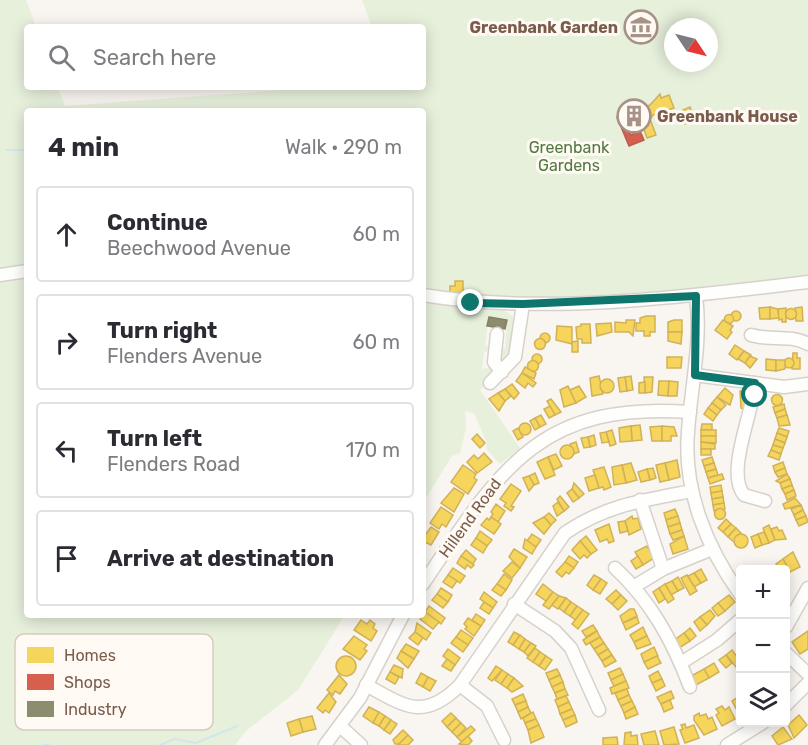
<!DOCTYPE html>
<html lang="en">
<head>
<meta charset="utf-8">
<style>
  :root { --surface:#fff; --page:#f7f7f7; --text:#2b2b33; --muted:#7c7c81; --line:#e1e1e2 }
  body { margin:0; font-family:Rubik,sans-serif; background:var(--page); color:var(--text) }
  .controls { position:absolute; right:18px; bottom:18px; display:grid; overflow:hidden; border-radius:6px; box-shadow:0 3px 15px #0003 }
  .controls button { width:54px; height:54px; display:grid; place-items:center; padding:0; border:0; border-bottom:2px solid var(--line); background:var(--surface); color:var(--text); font:30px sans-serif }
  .compass { position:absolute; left:664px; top:18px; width:54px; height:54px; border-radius:50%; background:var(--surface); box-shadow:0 3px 15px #0003; rotate:125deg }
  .stop { position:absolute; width:18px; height:18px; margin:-14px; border:4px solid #0f766e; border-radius:50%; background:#fff }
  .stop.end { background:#0f766e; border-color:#fff; box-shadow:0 2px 6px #0008 }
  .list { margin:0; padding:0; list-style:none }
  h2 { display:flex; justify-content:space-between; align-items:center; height:78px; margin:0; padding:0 24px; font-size:26px }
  h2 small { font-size:20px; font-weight:400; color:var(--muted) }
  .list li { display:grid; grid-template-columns:39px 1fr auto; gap:18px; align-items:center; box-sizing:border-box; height:96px; margin:0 12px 12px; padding:0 12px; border:2px solid var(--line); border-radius:6px }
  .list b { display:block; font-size:22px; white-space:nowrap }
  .list p { margin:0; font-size:20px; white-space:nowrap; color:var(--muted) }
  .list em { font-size:20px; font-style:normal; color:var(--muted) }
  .icon { flex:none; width:33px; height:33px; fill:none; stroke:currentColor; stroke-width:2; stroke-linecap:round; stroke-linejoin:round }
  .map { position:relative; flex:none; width:808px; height:745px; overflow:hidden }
  .search { position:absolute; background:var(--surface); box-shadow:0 3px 15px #0003; left:24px; top:24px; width:402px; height:66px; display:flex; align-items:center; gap:15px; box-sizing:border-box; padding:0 21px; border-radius:6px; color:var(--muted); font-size:22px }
  .panel { position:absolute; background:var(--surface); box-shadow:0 3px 15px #0003; left:24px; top:108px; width:402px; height:510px; border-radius:6px }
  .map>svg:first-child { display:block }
  .green { fill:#e7f0db; fill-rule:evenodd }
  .homes { fill:#f6d55c; stroke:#d1b158; stroke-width:1.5 }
  .shops { fill:#d6604d; stroke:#ba5f4d; stroke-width:1.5 }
  .industry { fill:#8c8c6e; stroke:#877e64; stroke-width:1.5 }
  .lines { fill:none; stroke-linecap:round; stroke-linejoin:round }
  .stream { stroke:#d0e8ea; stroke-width:2 }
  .minor-casing { stroke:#d7d1cb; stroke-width:15 }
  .minor { stroke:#fefefd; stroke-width:12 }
  .route { stroke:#0f766e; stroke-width:8 }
  .labels { text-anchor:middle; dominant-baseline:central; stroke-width:6; stroke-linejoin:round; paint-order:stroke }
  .poi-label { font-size:16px; font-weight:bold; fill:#7a5c4d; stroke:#fffaf3; text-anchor:end }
  .park-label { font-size:16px; fill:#537a41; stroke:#fffaf3 }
  .street-label { font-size:16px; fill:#7a5c4d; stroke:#fffaf3 }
  .key { fill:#fffaf3; stroke:#d7cbc1; stroke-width:1.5 }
  .key-label { font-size:16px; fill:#7a5c4d }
</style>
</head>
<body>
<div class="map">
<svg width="808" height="745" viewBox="0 0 808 745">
  <rect width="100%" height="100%" fill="#f9f5f0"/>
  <!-- green -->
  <g class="green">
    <path d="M0 0H26L36 27H27V87H58L65 106 323 87H423V27H372L362 0H808V280L697 292 509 300 423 293V111H27V268L0 272ZM673 27H709V63H673Z"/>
    <polygon points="27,277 27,615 345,615 298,690 246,731 235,745 0,745 0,281"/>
    <polygon points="423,299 485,309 503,309 515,319 509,355 504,364 499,362 501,348 505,349 507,320 489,317 485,345 492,347 484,353 482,369 492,367 495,372 480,390 520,448 500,464 487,450 486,441 474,413 465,411 466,428 460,453 452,456 423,503"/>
  </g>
  <!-- homes -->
  <g class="homes">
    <polygon points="660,94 661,98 669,95 674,108 653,115 650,119 656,135 647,138 641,121 650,118 648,113 630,120 627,114 650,105"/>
    <polygon points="690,107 695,120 685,124 681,111"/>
    <polygon points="455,281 463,281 463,296 450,296 450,286 455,286"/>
    <polygon points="770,307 770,319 760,319 759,308"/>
    <polygon points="770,307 778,309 779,318 770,319"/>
    <polygon points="802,307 803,321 796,321 795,308"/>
    <polygon points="786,308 786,322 782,322 782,319 779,320 778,309"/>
    <circle cx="791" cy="314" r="5.5"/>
    <circle cx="736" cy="316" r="5"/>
    <circle cx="729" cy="319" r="4.5"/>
    <polygon points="646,316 655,316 655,332 650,332 650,336 644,336 644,331 636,331 636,323 640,323 640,318"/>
    <polygon points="626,320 635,320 633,336 629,332 615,332 615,322 626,323"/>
    <polygon points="674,320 682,320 682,332 668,332 668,322"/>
    <polygon points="723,320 733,326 730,330 732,332 727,339 715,330"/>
    <polygon points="611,323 612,332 597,336 596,324"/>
    <polygon points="581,324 590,324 591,343 582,343 582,339 577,339 576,327 581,326"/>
    <polygon points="557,326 572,327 572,344 556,340"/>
    <polygon points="668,332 682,332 681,344 668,341"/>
    <circle cx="545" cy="338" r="5"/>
    <circle cx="540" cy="344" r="5.5"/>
    <polygon points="578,341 578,352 572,352 572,342"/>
    <polygon points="735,345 744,351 737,360 729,354"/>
    <polygon points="744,351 751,355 745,363 738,359"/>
    <polygon points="793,353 797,353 797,358 800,358 800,369 792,369"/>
    <circle cx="537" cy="359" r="5"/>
    <polygon points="750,356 757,359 750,368 745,363"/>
    <polygon points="667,357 682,357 681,368 667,368"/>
    <circle cx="789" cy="363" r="5"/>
    <polygon points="766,359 776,360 776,371 766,370"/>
    <polygon points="776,360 785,360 785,369 776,371"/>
    <circle cx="533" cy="366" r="5.5"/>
    <polygon points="525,367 536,373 534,379 522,373"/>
    <polygon points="522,373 536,383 533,387 528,383 525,388 516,381"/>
    <polygon points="599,376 603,394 592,396 590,378"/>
    <polygon points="631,376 633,390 627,391 625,377"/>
    <polygon points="625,377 627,391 620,392 618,378"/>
    <polygon points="644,377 653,377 652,392 645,393"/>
    <circle cx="607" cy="386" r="7"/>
    <polygon points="659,381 669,381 668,396 658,395"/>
    <polygon points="669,381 678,382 677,396 668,396"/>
    <polygon points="645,382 645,393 639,393 639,383"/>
    <polygon points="512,384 519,393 514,399 505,389"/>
    <polygon points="568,386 576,403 564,407 560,390"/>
    <polygon points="579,386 586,397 576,403 570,390"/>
    <polygon points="725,388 733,395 730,405 717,397"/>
    <polygon points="505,389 511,396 505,401 498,393"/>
    <polygon points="740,391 748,392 746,410 741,408"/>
    <polygon points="498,393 505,401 499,411 489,399"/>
    <circle cx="777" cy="400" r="5.5"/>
    <polygon points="717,397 726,405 721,410 712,403"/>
    <polygon points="551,399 561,412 555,415 547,401"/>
    <polygon points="712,403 721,410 717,415 708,408"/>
    <polygon points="784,404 785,409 775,413 773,407"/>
    <polygon points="550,406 555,415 549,418 544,409"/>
    <polygon points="708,408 717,415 713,421 704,414"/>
    <polygon points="785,409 787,415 777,418 775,413"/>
    <polygon points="541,415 546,424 540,427 535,418"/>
    <polygon points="787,415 790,425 779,426 777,418"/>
    <polygon points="535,418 540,427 535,430 530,421"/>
    <circle cx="525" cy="429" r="6"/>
    <polygon points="702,424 712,424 712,430 701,430"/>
    <polygon points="640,425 642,440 632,441 631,426"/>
    <polygon points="631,426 632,441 620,442 619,428"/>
    <polygon points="662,426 662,441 652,441 650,427"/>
    <polygon points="662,426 674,427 677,436 671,436 671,441 662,441"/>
    <polygon points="518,428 523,437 518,440 513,431"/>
    <polygon points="779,428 789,431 787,437 777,433"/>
    <polygon points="612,430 616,444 610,446 606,432"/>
    <rect x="701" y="430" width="15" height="6"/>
    <polygon points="606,432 609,442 602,443 600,433"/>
    <polygon points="777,433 787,437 785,443 775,439"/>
    <polygon points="477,434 485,443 480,448 472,439"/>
    <polygon points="594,435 596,445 590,447 588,437"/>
    <polygon points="701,436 716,436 716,443 701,442"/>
    <polygon points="588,437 590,447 584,448 581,438"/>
    <polygon points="775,439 785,443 783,448 773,445"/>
    <polygon points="576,442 579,452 573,454 570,444"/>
    <polygon points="701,442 715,444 715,449 701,449"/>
    <polygon points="773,445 783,448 781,454 771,450"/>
    <circle cx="567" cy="452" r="7"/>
    <rect x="701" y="449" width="10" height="6"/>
    <polygon points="771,450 781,454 779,460 768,456"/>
    <polygon points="484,453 492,462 477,473 467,462 474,455 478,459"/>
    <polygon points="556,454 562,466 554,470 548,457"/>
    <polygon points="548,457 555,475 545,479 537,462"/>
    <polygon points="712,457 714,463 704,466 702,460"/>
    <polygon points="677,460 680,477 669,480 665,463"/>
    <polygon points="783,462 785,468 775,472 773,466"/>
    <polygon points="631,463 637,480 626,483 622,465"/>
    <polygon points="665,463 669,480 660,482 656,465"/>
    <polygon points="714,463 716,469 706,472 704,466"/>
    <polygon points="463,465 476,474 474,478 477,480 468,494 451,482"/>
    <polygon points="622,465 626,483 614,485 612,467"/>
    <polygon points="604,467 611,487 604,490 603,487 599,488 593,470"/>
    <polygon points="653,468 656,478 650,480 647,469"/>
    <polygon points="785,468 787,474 778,477 775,472"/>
    <polygon points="647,469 650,480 641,482 638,472"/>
    <polygon points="716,469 718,475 708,478 706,472"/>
    <polygon points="535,473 539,483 534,485 529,476"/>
    <polygon points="722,474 724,479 710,484 708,478"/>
    <polygon points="787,474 790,479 780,483 776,481"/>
    <polygon points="595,475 599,488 589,491 585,478"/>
    <polygon points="529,476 534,485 529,491 523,478"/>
    <polygon points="790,479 792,485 782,489 780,483"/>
    <polygon points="574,483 584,494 579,498 572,489"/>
    <polygon points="511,484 521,491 511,506 514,507 511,511 504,506 506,503 500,499"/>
    <polygon points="721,485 722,491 711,493 710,487"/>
    <polygon points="792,485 794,490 785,494 782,489"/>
    <polygon points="454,488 464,494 454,512 441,503"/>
    <polygon points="572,489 579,498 573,502 567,493"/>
    <polygon points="794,490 796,496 787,500 785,494"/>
    <polygon points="722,491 723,497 712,499 711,493"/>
    <polygon points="560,496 569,507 564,511 557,499"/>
    <polygon points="723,497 724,503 713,505 712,499"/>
    <polygon points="795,498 801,505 785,509 783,504"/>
    <polygon points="558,502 564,511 557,516 553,506"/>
    <polygon points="724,503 725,509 714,511 713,505"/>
    <polygon points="496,504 505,511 498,522 491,517 493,514 491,512"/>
    <polygon points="801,505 803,510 794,515 791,509"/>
    <polygon points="441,507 453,515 446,527 442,524 439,529 430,523"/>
    <circle cx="720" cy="514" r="5.5"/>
    <polygon points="675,509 678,516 666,520 664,513"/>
    <polygon points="803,510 806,516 796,520 794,515"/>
    <polygon points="549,513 556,520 551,525 544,517"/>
    <polygon points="632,516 633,519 638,518 641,529 629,535 625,521"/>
    <polygon points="678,516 680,523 668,527 666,520"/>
    <polygon points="806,516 808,522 799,526 796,520"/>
    <polygon points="491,517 501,524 494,534 481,525 487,518 489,520"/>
    <polygon points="544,517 551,525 544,534 533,523"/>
    <polygon points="726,519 731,524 723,532 718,528"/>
    <polygon points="625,521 628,531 620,533 618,522"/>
    <polygon points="680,523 682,530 670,534 668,527"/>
    <polygon points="609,524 614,541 609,543 607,539 600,542 595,530"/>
    <polygon points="731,524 736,528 728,537 723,532"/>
    <polygon points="769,525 775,540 769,543 763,528"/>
    <polygon points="431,527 439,532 431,545 423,541 423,534 426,534"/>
    <polygon points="777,527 779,531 782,530 786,539 775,540 771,529"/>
    <polygon points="736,528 741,533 734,542 728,537"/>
    <polygon points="682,530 684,536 673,540 670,534"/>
    <polygon points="480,531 492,540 487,546 476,538"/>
    <polygon points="764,532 769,543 762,545 758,534"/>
    <polygon points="532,534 541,540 536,547 527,541"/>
    <polygon points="758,534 762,545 755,548 751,537"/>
    <circle cx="741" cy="541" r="7"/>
    <polygon points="586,536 597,550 591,554 580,541"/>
    <polygon points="684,536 688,549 673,554 670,544"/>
    <polygon points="476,538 487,546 483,553 471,545"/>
    <polygon points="525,539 536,547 532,554 523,548"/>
    <polygon points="580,541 591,554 587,558 584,555 580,559 572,550"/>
    <polygon points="647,546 654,558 643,565 635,552"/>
    <polygon points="514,549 527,557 520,568 509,557"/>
    <polygon points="466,550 476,559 473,564 461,556"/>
    <polygon points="793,552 800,567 790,572 783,559"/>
    <polygon points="461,556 474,565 471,568 467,565 465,569 457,563"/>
    <polygon points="569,556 578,562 574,568 565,562"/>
    <polygon points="638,556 643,565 636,569 631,561"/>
    <polygon points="783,559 790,572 786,574 786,570 780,570 776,564"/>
    <polygon points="512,562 520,568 512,578 503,571"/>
    <polygon points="565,562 574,568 569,574 566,572 562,577 556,572"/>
    <polygon points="453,568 465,576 460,583 448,575"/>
    <polygon points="701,569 707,580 701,583 694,573"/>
    <polygon points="694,573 701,583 694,587 688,576"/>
    <polygon points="504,574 512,580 506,590 497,584"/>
    <polygon points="448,575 457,581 452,588 443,582"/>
    <polygon points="594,575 601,579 593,590 587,585"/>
    <polygon points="687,575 697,591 690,595 681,578"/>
    <polygon points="678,577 684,588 678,591 672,581"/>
    <polygon points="601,579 607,583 600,594 593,590"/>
    <polygon points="672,581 678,591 671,595 665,584"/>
    <polygon points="497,584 506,590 501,596 492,590"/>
    <polygon points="543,584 553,592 546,601 536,594"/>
    <polygon points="665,584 674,599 668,603 659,588"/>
    <polygon points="441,588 452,595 448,602 437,594"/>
    <polygon points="659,588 665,599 659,603 653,592"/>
    <polygon points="616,590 621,595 612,604 606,599"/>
    <polygon points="484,592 497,602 493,608 480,599"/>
    <polygon points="553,592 559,596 549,609 543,605"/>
    <polygon points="437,594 448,602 443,608 432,600"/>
    <polygon points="621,595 627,601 618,610 612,604"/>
    <polygon points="729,595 735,602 725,611 718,603"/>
    <polygon points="559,596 566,598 558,609 552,605"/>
    <polygon points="566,598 571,602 564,612 559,608"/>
    <polygon points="484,602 493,608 489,614 480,608"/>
    <polygon points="571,602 577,606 570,616 564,612"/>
    <polygon points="718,603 725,611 718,616 712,608"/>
    <polygon points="429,606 445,618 441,624 425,612"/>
    <polygon points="577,606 583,610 576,620 570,616"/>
    <polygon points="630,609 634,609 637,616 623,623 620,616"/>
    <polygon points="583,610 589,614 578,629 572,624"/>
    <polygon points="710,610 715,616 707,625 700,617"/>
    <polygon points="425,612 439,622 433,629 420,619"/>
    <polygon points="476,614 485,620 481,626 472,620"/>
    <polygon points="637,617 639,623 626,630 623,623"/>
    <polygon points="700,617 707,625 700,631 694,622"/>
    <polygon points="468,618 481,626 474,636 465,629 467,627 464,624"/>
    <polygon points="361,620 367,624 370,620 375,624 373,628 377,631 371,641 354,630"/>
    <polygon points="417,623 431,633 426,640 415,632"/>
    <polygon points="593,625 597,631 586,637 582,631"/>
    <polygon points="643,627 647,636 634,642 630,635"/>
    <polygon points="690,628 696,636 690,641 684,633"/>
    <polygon points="461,630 473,638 468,645 456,637"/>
    <polygon points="597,631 600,637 586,645 583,640"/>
    <polygon points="808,631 808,649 800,654 792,642"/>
    <polygon points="415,632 423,638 418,645 409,638"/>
    <polygon points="514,632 520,635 513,645 508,642"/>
    <polygon points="684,633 690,641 679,648 673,641"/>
    <polygon points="520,635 525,639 519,649 513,645"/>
    <polygon points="354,636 367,645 364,649 367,651 360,660 343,649"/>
    <polygon points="647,636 651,644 637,649 634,642"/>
    <polygon points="456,637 468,645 463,652 451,643"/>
    <polygon points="600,637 604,643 594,649 590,643"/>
    <polygon points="525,639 531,643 524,652 519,649"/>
    <polygon points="531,643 536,646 528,656 524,652"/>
    <polygon points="604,643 608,649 598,655 594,649"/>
    <polygon points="406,644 419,651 414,659 401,651"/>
    <polygon points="654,647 658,656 644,662 641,654"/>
    <polygon points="535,648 540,652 533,662 527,658"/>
    <polygon points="448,649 460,658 455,665 443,656"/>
    <polygon points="608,649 612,655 602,661 598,655"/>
    <polygon points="732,650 740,661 736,667 726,655"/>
    <polygon points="401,651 414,659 408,668 397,658"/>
    <polygon points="540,652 546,656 539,666 533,662"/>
    <polygon points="612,655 616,661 605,667 602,661"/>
    <polygon points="726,655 732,663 726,668 719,660"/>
    <polygon points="546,656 552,660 545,670 539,666"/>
    <polygon points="657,656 661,663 648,669 644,662"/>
    <circle cx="346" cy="666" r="10"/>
    <polygon points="447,659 455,665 451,671 442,666"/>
    <polygon points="714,663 719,672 709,678 704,669"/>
    <polygon points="394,665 403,669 402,678 390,672"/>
    <polygon points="496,666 502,670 492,681 488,678"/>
    <polygon points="620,668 623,674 611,680 608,673"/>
    <polygon points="557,669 560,675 549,680 546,673"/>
    <polygon points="704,669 709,678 696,685 691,676"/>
    <polygon points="502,670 508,674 501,684 495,680"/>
    <polygon points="658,671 662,679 652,683 649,676"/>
    <polygon points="390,672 399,677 395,684 386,679"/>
    <polygon points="421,673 428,677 423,687 416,683"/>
    <polygon points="508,674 514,678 507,688 501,684"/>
    <polygon points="623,674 626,681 614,686 611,680"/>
    <polygon points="339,675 347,684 340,694 335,691 333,695 327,690"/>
    <polygon points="560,675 563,682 552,687 549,680"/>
    <polygon points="428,677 436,681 430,691 423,687"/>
    <polygon points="514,678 523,686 512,692 507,688"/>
    <polygon points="662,679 665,686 656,691 652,683"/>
    <polygon points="626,681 629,688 612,694 610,688"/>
    <polygon points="563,682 565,689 555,693 552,687"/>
    <polygon points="565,689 568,695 557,699 555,693"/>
    <polygon points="627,689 629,695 618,700 615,693"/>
    <polygon points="671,691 674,698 661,704 657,697"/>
    <polygon points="329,693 336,702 329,713 325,710 323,713 317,708"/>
    <polygon points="523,694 526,701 515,705 512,699"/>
    <polygon points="629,695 632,701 621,706 618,700"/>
    <polygon points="566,696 569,702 558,707 555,700"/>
    <polygon points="738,697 740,700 740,716 732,701"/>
    <polygon points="670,700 673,708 664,712 661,704"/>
    <polygon points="526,701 528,707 518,712 515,705"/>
    <polygon points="632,701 635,707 624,713 621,706"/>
    <polygon points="569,702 572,709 560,714 558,707"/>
    <polygon points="722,706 725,710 729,707 735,719 722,726 716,715 719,713 716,709"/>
    <polygon points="369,707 379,712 373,723 363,716"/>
    <polygon points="528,707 531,713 521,719 518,712"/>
    <polygon points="635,707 638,714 626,719 624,713"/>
    <polygon points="572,709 575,715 563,720 560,714"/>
    <polygon points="379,712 385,716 379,726 373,723"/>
    <polygon points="533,712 536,719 525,723 523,718"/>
    <polygon points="451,713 456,718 447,727 442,721"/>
    <polygon points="699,713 700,716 706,714 708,719 712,717 717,729 704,735 694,720 694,716"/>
    <polygon points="575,715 577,722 566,727 563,720"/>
    <polygon points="799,715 807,725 794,738 788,725"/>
    <polygon points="312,716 316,729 303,732 299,719"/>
    <polygon points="385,716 391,720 384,730 379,726"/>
    <polygon points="456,718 461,723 452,732 447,727"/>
    <polygon points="299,719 303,732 291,736 287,723"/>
    <polygon points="536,719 539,725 528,730 525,723"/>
    <polygon points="391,720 397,724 390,734 384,730"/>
    <polygon points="461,723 466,728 457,737 452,732"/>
    <polygon points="685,724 686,728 694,725 699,738 685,743 680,730 683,729 681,725"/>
    <polygon points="539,725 544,737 531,743 528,730"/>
    <polygon points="471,726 475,730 462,742 457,737"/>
    <polygon points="674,727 679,744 664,745 660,731"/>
    <polygon points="783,727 792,739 778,745 772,736"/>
    <polygon points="403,730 408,735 399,744 395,744 393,740"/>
    <polygon points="655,731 659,745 644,745 641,734"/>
    <polygon points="631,732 631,736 637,735 638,745 624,745 625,733"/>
    <polygon points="408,735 413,740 408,745 398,745"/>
    <polygon points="468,736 472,741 468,745 459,744"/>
    <polygon points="617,737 618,745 603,745 603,738"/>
  </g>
  <!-- shops -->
  <polygon class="shops" points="621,115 631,135 640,131 644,140 629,146 617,117"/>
  <!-- industry -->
  <polygon class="industry" points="489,317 507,320 505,329 487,326"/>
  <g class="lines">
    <!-- stream -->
    <g class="stream">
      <polyline points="6,150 25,150"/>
      <polyline points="43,745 49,745"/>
      <polyline points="160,745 175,739 196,743 237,726"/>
    </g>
    <!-- minor casing -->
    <g class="minor-casing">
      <g id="minor">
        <polyline points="0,275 27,271"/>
        <path d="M423 295C545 315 685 297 808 282"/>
        <path d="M696 296C702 341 691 387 688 432 683 490 707 548 740 594"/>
        <polyline points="497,334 494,362 502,372"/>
        <path d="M751 335C770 341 790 334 808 344"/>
        <polyline points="695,375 784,387 808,384"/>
        <polyline points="490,383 515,357 523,304"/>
        <path d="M755 383C754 410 725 472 744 495L765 501"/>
        <polyline points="640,500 663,569"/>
        <path d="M615 568C651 601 673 642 690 687"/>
        <path d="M423 584C499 471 538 401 690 412"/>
        <polyline points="635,586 663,569 712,549"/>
        <polyline points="514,604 555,631 571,648 599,710"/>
        <polyline points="786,627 808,588"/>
        <polyline points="786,653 808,674"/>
        <polyline points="681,663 717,640 740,620"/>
        <path d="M366 685C406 707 424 721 460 685L565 533C606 505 644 500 692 491"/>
        <polyline points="460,685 487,706 504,740"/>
        <polyline points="786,705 808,683"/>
        <polyline points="340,726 361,745"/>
        <polyline points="325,745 360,698 403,615"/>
        <polyline points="727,745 764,722"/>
      </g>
    </g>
    <!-- minor -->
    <use href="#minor" class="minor"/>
  </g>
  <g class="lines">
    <!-- route -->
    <polyline class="route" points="471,303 523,304 696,296 695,375 755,383 755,395"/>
  </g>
  <!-- icons -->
  <defs>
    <g id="museum-ring" transform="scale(1.725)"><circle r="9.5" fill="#fffaf3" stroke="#a69286" stroke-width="1.5"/><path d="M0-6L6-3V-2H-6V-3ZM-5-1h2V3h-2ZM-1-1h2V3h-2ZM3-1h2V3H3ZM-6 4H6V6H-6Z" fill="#a69286"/></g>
    <g id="building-ring" transform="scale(1.725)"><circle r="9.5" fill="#fffaf3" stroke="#a69286" stroke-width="1.5"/><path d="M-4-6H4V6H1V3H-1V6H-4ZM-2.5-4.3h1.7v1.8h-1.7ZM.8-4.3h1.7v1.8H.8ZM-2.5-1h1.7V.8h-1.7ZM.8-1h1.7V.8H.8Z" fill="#a69286"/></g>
  </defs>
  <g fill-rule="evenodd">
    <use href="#museum-ring" x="641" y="27"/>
    <use href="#building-ring" x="634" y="116"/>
  </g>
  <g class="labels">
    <!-- poi labels -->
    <g class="poi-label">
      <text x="618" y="27">Greenbank Garden</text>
      <text x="657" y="116" text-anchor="start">Greenbank House</text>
    </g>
    <!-- park labels -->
    <g class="park-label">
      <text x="569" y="147">Greenbank<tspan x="569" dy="18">Gardens</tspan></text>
    </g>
    <!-- street labels -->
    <g class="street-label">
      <text transform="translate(470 518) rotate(-54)">Hillend Road</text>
    </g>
  </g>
  <!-- legend -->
  <rect x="15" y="634" width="198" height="96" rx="9" class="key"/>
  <rect x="27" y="647" width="27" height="16" fill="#f6d55c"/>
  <rect x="27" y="674" width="27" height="16" fill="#d6604d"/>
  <rect x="27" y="701" width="27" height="16" fill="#8c8c6e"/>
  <g class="key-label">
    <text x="64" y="661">Homes</text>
    <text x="64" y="688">Shops</text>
    <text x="64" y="715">Industry</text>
  </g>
</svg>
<div class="controls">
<button>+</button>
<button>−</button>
<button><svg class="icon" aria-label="layers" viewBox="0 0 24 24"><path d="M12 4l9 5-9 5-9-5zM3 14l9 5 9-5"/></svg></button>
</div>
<svg class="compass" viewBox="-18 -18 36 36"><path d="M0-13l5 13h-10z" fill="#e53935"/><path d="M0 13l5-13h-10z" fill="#7c7c81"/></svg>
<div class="stop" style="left:755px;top:395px"></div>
<div class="stop end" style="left:471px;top:303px"></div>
<div class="search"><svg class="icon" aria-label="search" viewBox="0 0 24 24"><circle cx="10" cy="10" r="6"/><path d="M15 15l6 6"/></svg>Search here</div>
<section class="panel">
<h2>4 min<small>Walk · 290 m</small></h2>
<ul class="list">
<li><svg class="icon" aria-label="ahead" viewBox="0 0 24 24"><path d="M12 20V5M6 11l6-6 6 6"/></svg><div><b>Continue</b><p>Beechwood Avenue</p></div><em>60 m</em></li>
<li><svg class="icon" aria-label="right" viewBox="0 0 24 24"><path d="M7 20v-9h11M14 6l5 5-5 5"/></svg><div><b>Turn right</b><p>Flenders Avenue</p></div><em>60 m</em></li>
<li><svg class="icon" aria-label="left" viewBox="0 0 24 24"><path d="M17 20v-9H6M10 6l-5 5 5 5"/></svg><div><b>Turn left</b><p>Flenders Road</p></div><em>170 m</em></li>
<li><svg class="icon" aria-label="arrive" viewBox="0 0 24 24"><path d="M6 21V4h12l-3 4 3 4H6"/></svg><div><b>Arrive at destination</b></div></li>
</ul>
</section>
</div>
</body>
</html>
